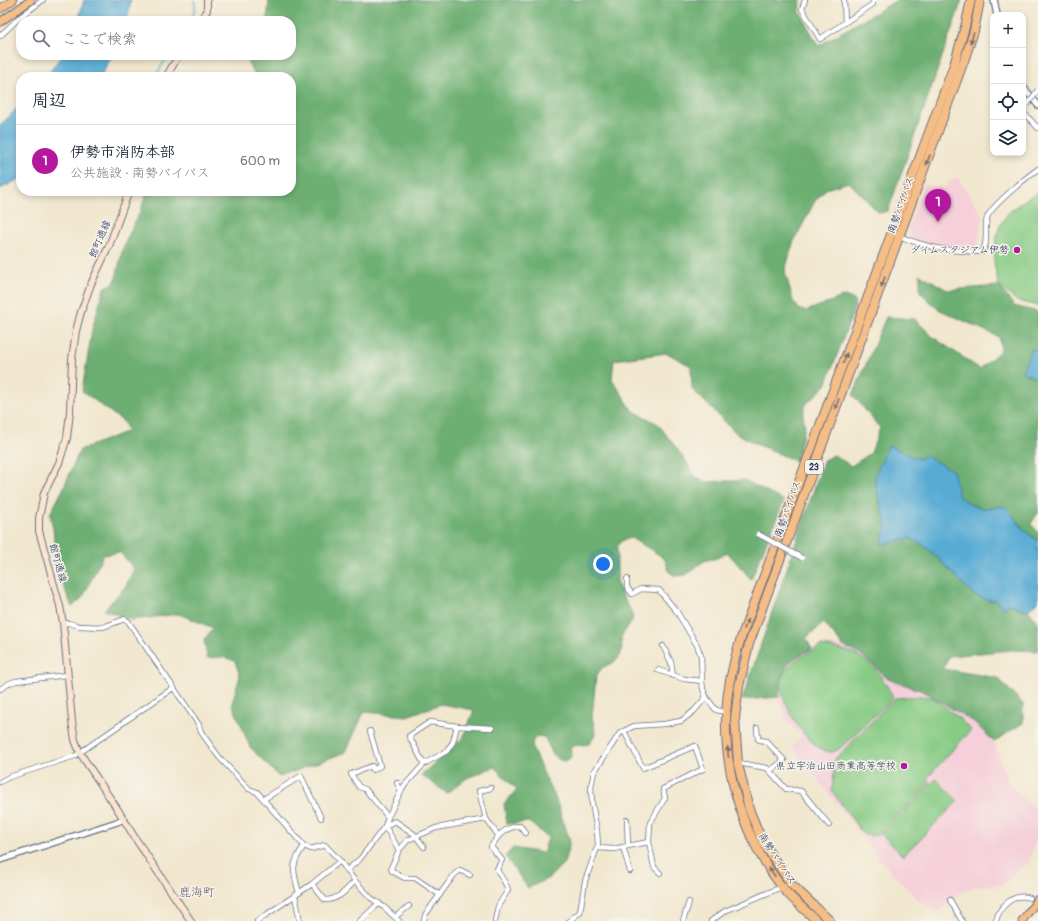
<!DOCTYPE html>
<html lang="ja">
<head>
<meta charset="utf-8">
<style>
  :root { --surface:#fff; --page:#f6f6f7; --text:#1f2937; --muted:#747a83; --line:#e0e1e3; --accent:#b5179e }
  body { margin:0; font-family:Pangolin,"Klee One",sans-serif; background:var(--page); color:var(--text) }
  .controls { position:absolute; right:12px; top:12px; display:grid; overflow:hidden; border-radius:8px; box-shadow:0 2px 6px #0003 }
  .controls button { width:36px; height:36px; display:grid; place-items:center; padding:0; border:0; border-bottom:1px solid var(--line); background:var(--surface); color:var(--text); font:20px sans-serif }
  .you { position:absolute; left:603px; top:564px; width:14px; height:14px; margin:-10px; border:3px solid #fff; border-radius:50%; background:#1a73e8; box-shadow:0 0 0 6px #1a73e833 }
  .badge { display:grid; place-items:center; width:26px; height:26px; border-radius:50%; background:var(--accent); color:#fff; font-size:13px; font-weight:700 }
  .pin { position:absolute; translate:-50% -33px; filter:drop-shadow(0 1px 2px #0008) }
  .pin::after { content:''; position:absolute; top:21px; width:14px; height:12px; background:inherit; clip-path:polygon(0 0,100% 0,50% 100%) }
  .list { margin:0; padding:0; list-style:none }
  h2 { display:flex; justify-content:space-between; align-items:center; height:52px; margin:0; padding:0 16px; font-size:17px }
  h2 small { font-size:13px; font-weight:400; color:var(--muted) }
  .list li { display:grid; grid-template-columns:26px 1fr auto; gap:12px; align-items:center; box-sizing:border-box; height:72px; padding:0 16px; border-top:1px solid var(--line) }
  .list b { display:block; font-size:15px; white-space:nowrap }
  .list p { margin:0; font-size:13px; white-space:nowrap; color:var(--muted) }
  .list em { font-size:13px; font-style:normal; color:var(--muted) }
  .icon { flex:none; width:22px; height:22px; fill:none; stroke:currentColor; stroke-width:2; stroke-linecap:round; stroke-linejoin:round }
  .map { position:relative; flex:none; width:1038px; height:921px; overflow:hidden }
  .search { position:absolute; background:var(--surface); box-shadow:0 2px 6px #0003; left:16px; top:16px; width:280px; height:44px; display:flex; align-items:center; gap:10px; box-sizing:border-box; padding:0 14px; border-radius:16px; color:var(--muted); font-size:15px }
  .panel { position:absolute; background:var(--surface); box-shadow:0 2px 6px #0003; left:16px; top:72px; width:280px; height:124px; border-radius:16px }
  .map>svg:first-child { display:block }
  .built { fill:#f5cfd9 }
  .green { fill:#87cb84; stroke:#517d71 }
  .forest { fill:#6daf72; stroke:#446f68 }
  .water { fill:#58acd4; stroke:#3a6e99 }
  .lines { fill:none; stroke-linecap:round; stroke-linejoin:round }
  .stream { stroke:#58acd4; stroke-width:1.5 }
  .minor-casing { stroke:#666f85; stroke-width:6 }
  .tertiary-casing { stroke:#666f85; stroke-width:8 }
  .secondary-casing { stroke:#666f85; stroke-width:8 }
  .primary-casing { stroke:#666f85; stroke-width:9 }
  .trunk-casing { stroke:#666f85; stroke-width:10 }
  .minor { stroke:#fff; stroke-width:4.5 }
  .tertiary { stroke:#fff; stroke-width:5.5 }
  .secondary { stroke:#fbe5cf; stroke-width:6 }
  .primary { stroke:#f6be87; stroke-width:7 }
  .trunk { stroke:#f6be87; stroke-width:8 }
  .minor-bridge-casing { stroke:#666f85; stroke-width:6; stroke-linecap:butt }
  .minor-bridge { stroke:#fff; stroke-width:4.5 }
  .oneway { fill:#7e6f70 }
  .poi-dot { fill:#b5179e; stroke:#f7f3e8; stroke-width:1.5 }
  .labels { text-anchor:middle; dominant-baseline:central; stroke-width:3; stroke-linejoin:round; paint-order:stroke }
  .shield { fill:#f7f3e8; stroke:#5d6a87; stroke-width:1 }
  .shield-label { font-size:9px; font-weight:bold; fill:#1b2f5e }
  .street-label { font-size:10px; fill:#1b2f5e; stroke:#f7f3e8 }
  .poi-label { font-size:10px; fill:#1b2f5e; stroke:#f7f3e8; text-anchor:end }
  .quarter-label { font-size:12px; fill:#645573; stroke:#f7f3e8 }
</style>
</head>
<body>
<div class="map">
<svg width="1038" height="921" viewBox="0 0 1038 921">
  <rect width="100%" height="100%" fill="#f7f3e8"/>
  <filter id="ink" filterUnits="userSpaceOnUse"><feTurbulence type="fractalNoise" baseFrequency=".025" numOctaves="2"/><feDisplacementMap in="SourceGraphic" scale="8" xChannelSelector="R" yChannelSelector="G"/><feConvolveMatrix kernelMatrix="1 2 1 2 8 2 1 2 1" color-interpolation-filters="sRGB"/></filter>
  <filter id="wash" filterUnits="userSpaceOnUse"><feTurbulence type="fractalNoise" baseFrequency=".012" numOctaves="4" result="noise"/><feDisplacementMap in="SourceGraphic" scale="16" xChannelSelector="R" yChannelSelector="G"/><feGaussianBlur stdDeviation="0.9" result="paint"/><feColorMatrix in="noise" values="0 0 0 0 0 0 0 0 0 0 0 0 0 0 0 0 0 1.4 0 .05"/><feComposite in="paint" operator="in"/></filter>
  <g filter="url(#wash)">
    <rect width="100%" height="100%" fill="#f1e7ce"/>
    <!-- built -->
    <g class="built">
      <polygon points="957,177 983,216 977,250 943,248 923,243 911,237 908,229 924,184 944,187"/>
      <polygon points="822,644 843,646 863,656 888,679 917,687 974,722 994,742 1008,783 1036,810 1038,815 1038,833 1028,863 1023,866 1001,885 974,887 962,892 938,912 921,903 879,859 860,833 792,747 801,736 787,721 779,697 780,680 785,667 800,654"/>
    </g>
    <!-- green -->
    <g class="green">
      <path d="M1038 193V306L1017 301 999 286C997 278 995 269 994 261 994 249 996 232 1002 222 1008 210 1026 198 1038 193Z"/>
      <path d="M821 646C835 648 848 650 860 657 873 663 888 685 893 698L839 749C837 750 833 752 831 752 810 752 779 702 781 683 782 679 785 671 788 668 796 658 810 652 821 646Z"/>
      <polygon points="921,696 933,698 958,717 971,730 927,778 931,782 878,835 871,836 863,834 832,791 835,759 895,698"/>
      <polygon points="936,779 958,801 903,856 881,834"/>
    </g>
    <!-- forest -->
    <g class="forest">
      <path d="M269 0H801L799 10 818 46 897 0H962L888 211 879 213 849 182 826 189 815 201 793 243 785 271 793 301 800 310 806 311 845 296 854 300 855 306 826 385 806 404 803 415 805 427 796 461 756 444 736 433 692 389 691 366 667 353 614 360 612 379 632 410 658 424 687 462 693 475 706 482 744 480 784 501 751 579 727 552 717 558 704 561 686 575 676 576 669 572 666 562 658 554 631 538 625 539 619 543 617 547V580L620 591 631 611 633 618 631 623 622 635 621 639 622 650 619 657 614 662 602 668 596 676 592 717 594 725 595 733 594 737 589 744 573 746 570 749 572 755 569 759 564 761C552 760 550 746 544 737L538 736 533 740 532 747 535 755 556 800 570 841 564 863 549 878 528 888 505 856 513 848 543 853 548 838 529 822 507 824 504 804 517 790 494 767 467 778 447 793 421 775 463 738 474 710 441 704 407 716 364 712 346 752 279 777 250 747 232 703 240 676 235 661 223 657 207 658 204 640 213 628 179 614 132 620 104 610 125 587 134 569 120 552 103 555 83 597 72 607 57 570 53 528 50 514 63 489 80 450 128 431 124 422 82 391 92 330 104 288 115 282 123 248 137 217 140 213 147 191H291V77H256L247 61 249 55H291V21H267Z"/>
      <path d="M920 274 947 290 999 286 1014 306 1038 312V349L1031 350 1022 372 1038 379V514H1037L1031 524 1038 532V540L1026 532 1014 516 999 506C982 511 973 506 959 497L953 471 921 459 912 457 889 446 875 482 887 528 883 535 886 544 898 540 910 538 923 545 934 554 971 592 988 600H996L1004 609 1008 604C1015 605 1021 609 1028 610L1038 622V651L1012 650 949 656 943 669 998 678 1023 704V723L994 742 974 722 923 691 888 679 863 656 843 646 824 623 806 638 812 649C786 661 781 669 779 697L742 700 824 460 834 455 851 466 871 453 880 428 853 395 886 317 915 319 933 337 980 369 1001 350 999 337 938 309 920 292Z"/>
    </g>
    <!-- water -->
    <g class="water">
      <polygon points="84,0 131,0 127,21 78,21"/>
      <polygon points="62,55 113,55 100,77 46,77"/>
      <polygon points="21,104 21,178 0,189 0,126"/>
      <polygon points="1038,349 1038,379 1022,372 1031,350"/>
      <path d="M889 445 912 457 921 459 924 455 953 471 959 497 973 506 989 509 1005 506C1016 518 1024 534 1038 540V602L1028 610C1021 609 1016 605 1008 604L1004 609 996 600H988L974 595 934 554 923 545 910 538 882 544 883 535 887 528 875 482 876 474Z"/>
    </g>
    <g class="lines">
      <!-- stream -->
      <g class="stream">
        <path d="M190 21C194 14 197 7 194 0"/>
        <polyline points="155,77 168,55"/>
      </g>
    </g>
  </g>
  <g filter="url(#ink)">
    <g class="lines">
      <!-- minor casing -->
      <g class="minor-casing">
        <g id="minor">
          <polyline points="805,0 802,9 820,39 873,4 873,0"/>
          <polyline points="844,0 845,23"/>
          <polyline points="0,36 20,17 43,0"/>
          <polyline points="1023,112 1038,128"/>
          <path d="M897 235C929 249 948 251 982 252 989 244 984 228 987 218 990 207 1027 177 1038 169"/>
          <polyline points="627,579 627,587 632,594 641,589 659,590 677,612 697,645 701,656 702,681 703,689 706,697 716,710 726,712"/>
          <polyline points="63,623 69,623 79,626 103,627 125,619 128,621 199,725 201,732 219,757 249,789 257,792 304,846 311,849 325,845 340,861 355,881 371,898 385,908 399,921"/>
          <polyline points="663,646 671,662 673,676"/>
          <polyline points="658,670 684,679 702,681"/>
          <polyline points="0,689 10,683 16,681 67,675"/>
          <polyline points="757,728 758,739 760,740 766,741 784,760 770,771"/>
          <polyline points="370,731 380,766 373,770 372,766 351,774 359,787 365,789 388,817"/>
          <polyline points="624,731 643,768 695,746 703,769 663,789 665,798 650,823 649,842 654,867 660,873"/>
          <polyline points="738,763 767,768 786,789 801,791 829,825"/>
          <polyline points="424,764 409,736 430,722 457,726"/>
          <polyline points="0,782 9,777 75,756 173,688"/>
          <polyline points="491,788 479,791 486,819 498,835"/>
          <polyline points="401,791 404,786 424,764 447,751 453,742 457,726 492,728"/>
          <polyline points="264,799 301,776 321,818"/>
          <polyline points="627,820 628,846 649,842"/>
          <polyline points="385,826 395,821 414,834 424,847"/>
          <polyline points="385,826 399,850"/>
          <polyline points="623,847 630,871"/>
          <polyline points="597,848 614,849 628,846"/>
          <polyline points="347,870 360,859 385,826 388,817 401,791 397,783"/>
          <path d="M312 884 325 900C339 900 346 890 355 881"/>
          <path d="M299 893C293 870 290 866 304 846"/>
          <polyline points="440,895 415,878 405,878 392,871 391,868 399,850 408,840 436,828 486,819"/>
          <polyline points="295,896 300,921"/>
          <polyline points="950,900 962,921"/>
          <polyline points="395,917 409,906"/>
          <polyline points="257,921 312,884 340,861"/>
          <polyline points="360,921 379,903"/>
          <polyline points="424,921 425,915 454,875 460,870 470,875"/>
          <path d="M495 921 498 906 508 890C506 882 500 877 497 869L502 860 491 847C498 835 505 827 520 826L526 833"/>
          <polyline points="569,921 580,912 585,881 598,845 597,831 592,803 591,787 594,772 620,733 634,726 664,724 681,721 694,711 706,697"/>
          <polyline points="683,921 689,902"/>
          <polyline points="711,921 725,911 784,886"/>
          <path d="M996 921C999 906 1015 892 1030 898"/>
        </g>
      </g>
      <!-- tertiary casing -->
      <g class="tertiary-casing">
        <g id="tertiary">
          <polyline points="994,0 997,15"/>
          <polyline points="1023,87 1038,105"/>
          <polyline points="0,860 117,822 123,819"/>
        </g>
      </g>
      <!-- secondary casing -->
      <g class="secondary-casing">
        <g id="secondary">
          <polyline points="202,21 207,10 207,0"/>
          <polyline points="166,77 179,55"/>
          <polyline points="129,191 109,246 91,284 81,312 76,331 72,359 70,412 67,438 59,463 44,493 39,518 39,531 60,606 63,623 72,721 75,740 80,753 118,810 135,838 191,921"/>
        </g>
      </g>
      <!-- primary casing -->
      <g class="primary-casing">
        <g id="primary">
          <polyline points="0,9 13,0"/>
          <polyline points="0,22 31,0"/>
          <polyline points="1022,921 1038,899"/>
        </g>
      </g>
      <!-- trunk casing -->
      <g class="trunk-casing">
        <g id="trunk">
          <path d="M817 921C806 910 792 900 782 887 735 827 714 742 733 667 735 656 739 645 742 635L954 65 965 27 971 0"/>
          <polyline points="830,921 791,884 763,843 749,809 738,764 735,718 739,686 749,644 965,58 974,31 980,0"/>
        </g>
      </g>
      <!-- minor -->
      <use href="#minor" class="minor"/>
      <!-- tertiary -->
      <use href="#tertiary" class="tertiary"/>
      <!-- secondary -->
      <use href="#secondary" class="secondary"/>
      <!-- primary -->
      <use href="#primary" class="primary"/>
      <!-- trunk -->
      <use href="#trunk" class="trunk"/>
      <!-- minor-bridge casing -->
      <g class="minor-bridge-casing">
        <g id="minor-bridge">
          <polyline points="1027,105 1038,90"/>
          <polyline points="758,534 802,558"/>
        </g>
      </g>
      <!-- minor-bridge -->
      <use href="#minor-bridge" class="minor-bridge"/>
    </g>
    <!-- one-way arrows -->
    <defs><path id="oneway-solid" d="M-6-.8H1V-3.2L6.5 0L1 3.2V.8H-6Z"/></defs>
    <g class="oneway">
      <use href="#oneway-solid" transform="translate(972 38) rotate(107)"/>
      <use href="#oneway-solid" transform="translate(928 160) rotate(110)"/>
      <use href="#oneway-solid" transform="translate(883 282) rotate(110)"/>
      <use href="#oneway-solid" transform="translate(845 358) rotate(-70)"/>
      <use href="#oneway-solid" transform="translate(837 404) rotate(110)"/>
      <use href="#oneway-solid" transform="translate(746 624) rotate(-70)"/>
      <use href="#oneway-solid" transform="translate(728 752) rotate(-95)"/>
      <use href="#oneway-solid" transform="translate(772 872) rotate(-124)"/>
    </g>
  </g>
  <!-- markers -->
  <g class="poi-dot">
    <circle cx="1017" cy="250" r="4"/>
    <circle cx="904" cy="766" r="4"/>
  </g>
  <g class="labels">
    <!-- shield labels -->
    <rect class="shield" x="805" y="460" width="18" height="14" rx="3"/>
    <g class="shield-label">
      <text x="814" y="467">23</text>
    </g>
    <!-- street labels -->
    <g class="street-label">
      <text transform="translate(901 205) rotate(-70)">南勢バイパス</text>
      <text transform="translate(100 239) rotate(-67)">館町通線</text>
      <text transform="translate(788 509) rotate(-70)">南勢バイパス</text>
      <text transform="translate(58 563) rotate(74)">館町通線</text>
      <text transform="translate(777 859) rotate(57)">南勢バイパス</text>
    </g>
    <!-- poi labels -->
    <g class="poi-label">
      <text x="1009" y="250">ダイムスタジアム伊勢</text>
      <text x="896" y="766">県立宇治山田商業高等学校</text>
    </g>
    <!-- quarter labels -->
    <g class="quarter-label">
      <text x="197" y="892">鹿海町</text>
    </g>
  </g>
</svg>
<div class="controls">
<button>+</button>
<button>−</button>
<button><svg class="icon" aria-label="locate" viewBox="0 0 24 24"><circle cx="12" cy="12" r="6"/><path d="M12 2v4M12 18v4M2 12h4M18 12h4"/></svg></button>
<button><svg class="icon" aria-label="layers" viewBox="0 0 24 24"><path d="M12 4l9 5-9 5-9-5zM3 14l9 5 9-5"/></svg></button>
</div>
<div class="you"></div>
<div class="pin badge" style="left:938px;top:222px">1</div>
<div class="search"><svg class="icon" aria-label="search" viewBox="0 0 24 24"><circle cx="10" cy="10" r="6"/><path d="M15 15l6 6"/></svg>ここで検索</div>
<section class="panel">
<h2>周辺<small></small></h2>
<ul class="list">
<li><span class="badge">1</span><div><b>伊勢市消防本部</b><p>公共施設 · 南勢バイパス</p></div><em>600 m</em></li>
</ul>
</section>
</div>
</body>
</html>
